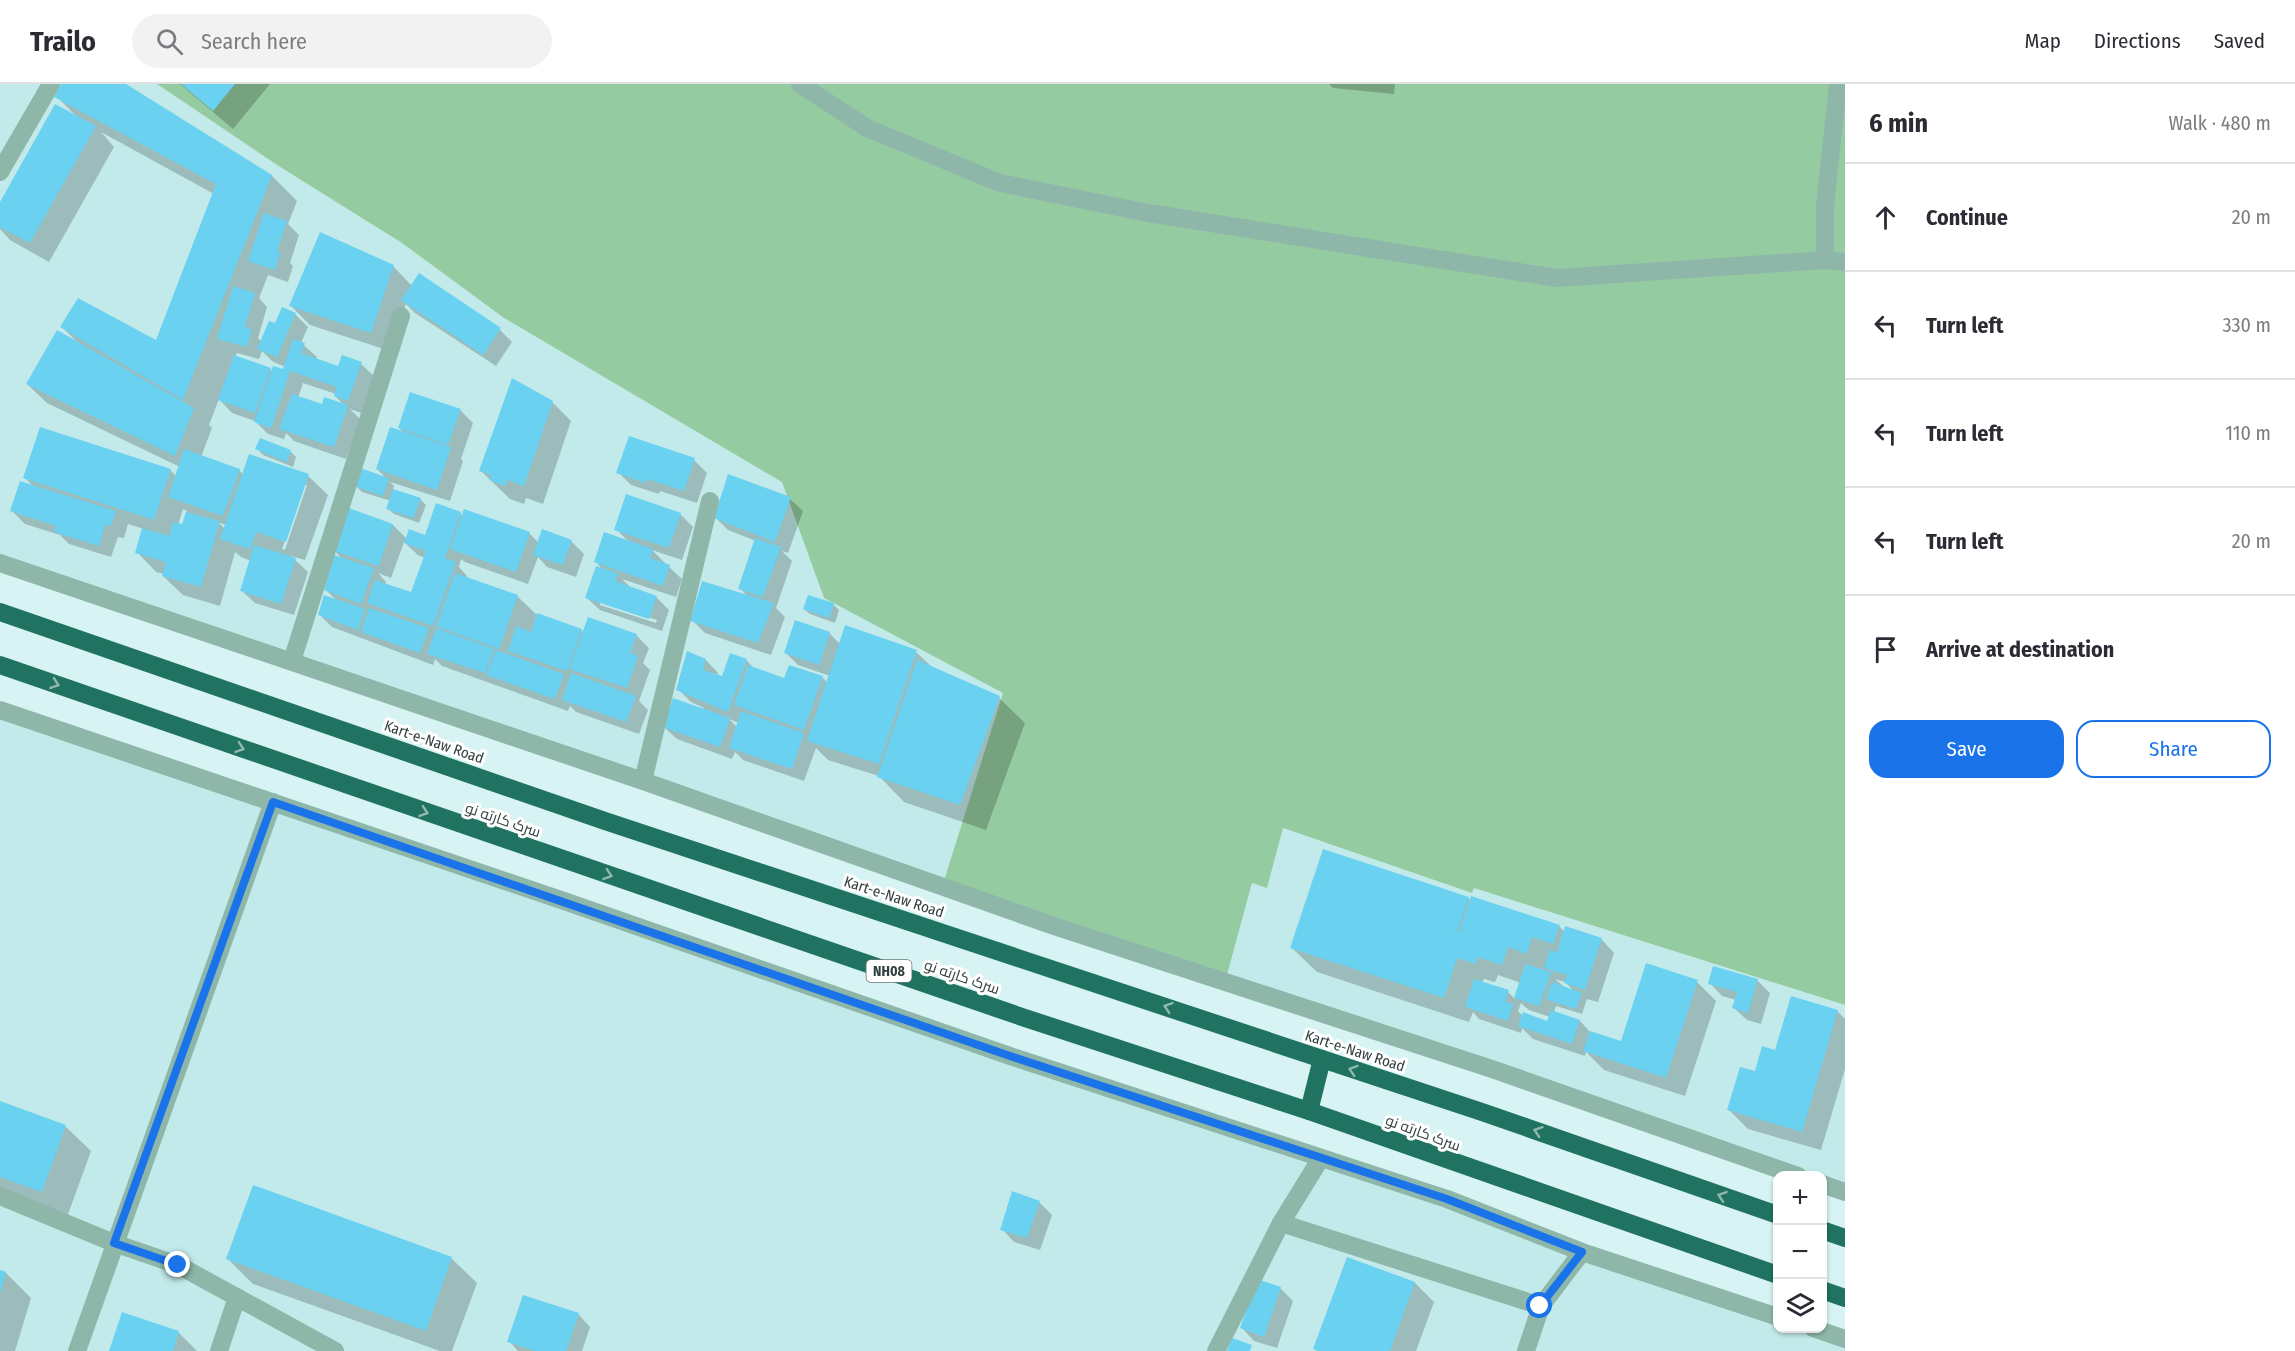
<!DOCTYPE html>
<html lang="en">
<head>
<meta charset="utf-8">
<style>
  :root { --surface:#fff; --page:#f2f2f3; --text:#2b2b33; --muted:#7c7c81; --line:#e1e1e2; --accent:#1a73e8 }
  body { margin:0; font-family:"Fira Sans Condensed",Cairo,sans-serif; background:var(--page); color:var(--text) }
  .controls { position:absolute; right:18px; bottom:18px; display:grid; overflow:hidden; border-radius:12px; box-shadow:0 2px 4px #0004 }
  .controls button { width:54px; height:54px; display:grid; place-items:center; padding:0; border:0; border-bottom:2px solid var(--line); background:var(--surface); color:var(--text); font:30px sans-serif }
  .stop { position:absolute; width:18px; height:18px; margin:-14px; border:4px solid #1a73e8; border-radius:50%; background:#fff }
  .stop.end { background:#1a73e8; border-color:#fff; box-shadow:0 2px 6px #0008 }
  .list { margin:0; padding:0; list-style:none }
  h2 { display:flex; justify-content:space-between; align-items:center; height:78px; margin:0; padding:0 24px; font-size:26px }
  h2 small { font-size:20px; font-weight:400; color:var(--muted) }
  .list li { display:grid; grid-template-columns:39px 1fr auto; gap:18px; align-items:center; box-sizing:border-box; height:108px; padding:0 24px; border-top:2px solid var(--line) }
  .list b { display:block; font-size:22px; white-space:nowrap }
  .list em { font-size:20px; font-style:normal; color:var(--muted) }
  .actions { display:flex; gap:12px; padding:18px 24px }
  .actions a { flex:1; padding:14px 0; border:2px solid var(--accent); border-radius:18px; text-align:center; font-size:21px; color:var(--accent) }
  .actions .main { background:var(--accent); color:#fff }
  .icon { flex:none; width:33px; height:33px; fill:none; stroke:currentColor; stroke-width:2; stroke-linecap:round; stroke-linejoin:round }
  .map { position:relative; flex:none; width:1845px; height:1267px; overflow:hidden }
  header { display:flex; align-items:center; gap:36px; box-sizing:border-box; height:84px; padding:0 30px; background:var(--surface); border-bottom:2px solid var(--line) }
  header strong { font-size:28px }
  nav { display:flex; gap:33px; margin-inline-start:auto; font-size:21px }
  .search { width:420px; height:54px; background:var(--page); display:flex; align-items:center; gap:15px; box-sizing:border-box; padding:0 21px; border-radius:33px; color:var(--muted); font-size:22px }
  main { display:flex }
  aside { flex:1; background:var(--surface) }
  .map>svg:first-child { display:block }
  .built { fill:#c3eaea }
  .green { fill:#95cba0 }
  .shadow { fill:#0003; fill-rule:evenodd }
  .building { fill:#6bd1f1 }
  .lines { fill:none; stroke-linecap:round; stroke-linejoin:round }
  .minor { stroke:#8eb7aa; stroke-width:18 }
  .highway { stroke:#1f7360; stroke-width:18 }
  .oneway { stroke:#8fb9b0 }
  .route { stroke:#1a73e8; stroke-width:8 }
  .labels { text-anchor:middle; dominant-baseline:central; stroke-width:6; stroke-linejoin:round; paint-order:stroke }
  .shield { fill:#fff; stroke:#717979; stroke-width:1.5 }
  .shield-label { font-size:14px; font-weight:bold; fill:#344040 }
  .street-label { font-size:15px; fill:#344040; stroke:#fff }
</style>
</head>
<body>
<header>
<strong>Trailo</strong>
<div class="search"><svg class="icon" aria-label="search" viewBox="0 0 24 24"><circle cx="10" cy="10" r="6"/><path d="M15 15l6 6"/></svg>Search here</div>
<nav><a>Map</a><a>Directions</a><a>Saved</a></nav>
</header>
<main>
<div class="map">
<svg width="1845" height="1267" viewBox="0 0 1845 1267">
  <rect width="100%" height="100%" fill="#d7f3f4"/>
  <!-- built -->
  <g class="built">
    <polygon points="0,0 157,0 277,81 402,159 504,234 783,398 824,514 1004,609 942,803 0,479"/>
    <polygon points="0,626 1777,1233 1778,1244 1813,1245 1845,1255 1845,1267 0,1267"/>
    <polygon points="1282,744 1472,809 1474,804 1845,921 1845,1108 1822,1092 1798,1091 1225,898 1252,799 1267,804"/>
  </g>
  <!-- green -->
  <polygon class="green" points="157,0 1845,0 1845,921 1474,804 1472,809 1283,744 1267,804 1252,799 1225,898 942,803 1003,609 824,514 782,398 504,234 402,159 277,81"/>
  <!-- shadow -->
  <g class="shadow">
    <path d="M62 0H124L272 92 297 117 288 140 299 151 290 179 293 182 288 198 268 191 259 214 267 223 258 254 262 258 276 241 295 230 308 243 301 259 317 273 316 276 339 284 361 280 374 292 361 329 350 325 360 335 346 375 294 357 286 349 284 355 268 350 255 337 232 329 219 315 209 341 212 344 201 373 239 386 244 391 308 392 328 411 305 476 291 472 308 488 294 531 255 519 242 507 251 477 241 473 235 468 220 522 183 511 163 492 164 490 156 488 137 468 144 445 128 440 124 454 118 453 111 473 69 460 60 451 25 440 12 427 34 403 25 394 170 386 176 392 180 383 47 319 27 300 77 258 62 243 157 258 214 110 101 48 114 63 49 178 10 156 0 145V121L76 32 56 12ZM262 267 272 277 285 283 284 287H273L235 273 237 269 259 275ZM303 299 336 310 335 312 345 322H323L298 314ZM304 401H307L285 466 282 465ZM183 425 187 427 183 442 178 441ZM218 438 226 441 225 445Z"/>
    <polygon points="180,0 270,0 233,45"/>
    <polygon points="1329,0 1395,0 1394,10 1333,4"/>
    <polygon points="393,182 412,202 500,246 512,258 496,282 415,229 406,220 390,267 310,241 291,222"/>
    <polygon points="552,318 571,337 543,420 526,414 524,420 510,415 481,387"/>
    <polygon points="460,326 473,339 461,375 463,377 450,417 390,398 394,402 393,406 420,415 426,421 419,439 394,430 388,425 391,417 362,408 356,402 388,396 377,385 405,350 399,344"/>
    <polygon points="257,365 290,367 296,373 293,383 263,371"/>
    <polygon points="694,376 707,389 697,419 660,407 659,410 631,401 618,388"/>
    <polygon points="790,415 803,427 788,469 782,467 792,477 776,524 785,533 771,571 705,549 692,536 748,513 740,504 756,457 728,446 715,433"/>
    <path d="M347 425 393 441 407 455 426 453 460 429 463 432 529 449 539 459 571 457 584 470 576 493 547 483 538 473 528 500 465 478 461 475 459 483 467 492V494L517 512 538 532 581 546 584 549 636 551 649 564 643 579 650 586 639 617 648 626 639 650 576 628 570 622 568 627 442 582 435 575 433 581 332 543 319 530 336 516 326 506 343 476 333 465ZM404 458 418 471 425 474 412 510 385 501 386 498 378 489 391 494Z"/>
    <path d="M680 430 693 443 682 476 652 466 665 479 664 481 669 483 682 495 676 513 622 495 630 503 656 513 669 526 662 547 600 526 587 514 603 486 596 478 629 458 616 445ZM600 517 657 536 656 539 600 521Z"/>
    <polygon points="833,520 839,526 835,539 810,530 804,525"/>
    <path d="M829 549 840 560 916 568 933 584 999 614 1025 639 986 746 904 718 879 692 828 676 816 664 804 697 743 676 735 668 732 675 677 655 664 643 703 626 704 624 691 618 678 605 706 576 718 589 717 592 723 594 746 576 756 586 785 596 822 593 828 599 830 592 798 581 786 569ZM729 635 739 639 737 643Z"/>
    <path d="M1468 814 1471 817 1559 842 1565 848 1566 844 1602 856 1614 869 1598 918 1587 915 1582 930 1556 922 1554 928 1580 937 1591 949 1622 959 1697 898 1716 917 1685 1012 1604 986 1586 968 1585 972 1533 955 1522 944 1521 949 1479 935 1473 928 1469 938 1317 888 1291 863ZM1498 891 1521 899 1515 915 1508 908 1482 899 1484 895 1495 898ZM1555 895 1565 898 1575 908 1563 902ZM1521 919 1529 926 1550 933 1548 938 1523 932 1518 927Z"/>
    <polygon points="1757,896 1770,909 1761,940 1747,936 1734,924 1736,916 1722,912 1710,899"/>
    <polygon points="1837,927 1845,935 1845,985 1821,1066 1748,1045 1729,1026 1756,989 1776,968"/>
    <polygon points="0,1019 65,1042 91,1067 67,1133 0,1109"/>
    <polygon points="1039,1118 1052,1131 1040,1166 1014,1158 1002,1145"/>
    <polygon points="451,1174 477,1199 452,1267 440,1267 253,1200 228,1175"/>
    <polygon points="1348,1175 1415,1199 1434,1218 1416,1267 1317,1267 1315,1265"/>
    <polygon points="0,1187 6,1189 31,1214 15,1267 0,1267"/>
    <polygon points="1280,1204 1293,1217 1277,1264 1254,1257 1242,1244"/>
    <polygon points="578,1230 590,1243 582,1267 518,1267 509,1257"/>
    <polygon points="178,1248 197,1267 110,1267"/>
  </g>
  <!-- building -->
  <g class="building">
    <polygon points="61,0 126,0 272,91 183,316 60,243 78,214 156,256 216,100 54,13"/>
    <polygon points="181,0 235,0 213,27"/>
    <polygon points="55,20 96,42 30,159 0,143 0,118"/>
    <polygon points="264,129 287,137 277,167 281,168 275,186 248,177"/>
    <polygon points="320,148 394,181 371,249 289,222"/>
    <polygon points="419,189 501,244 483,271 401,216"/>
    <polygon points="233,202 255,209 245,243 252,246 247,263 217,255"/>
    <polygon points="282,223 296,229 277,273 257,265 269,237 275,239"/>
    <polygon points="57,246 194,324 175,372 26,300"/>
    <polygon points="293,255 305,259 301,269 338,282 342,271 362,278 348,317 334,312 337,303 290,287 271,344 254,338 273,282 283,285"/>
    <polygon points="234,271 271,284 255,329 218,316"/>
    <polygon points="512,294 553,317 524,402 507,396 505,402 489,396 491,391 479,387"/>
    <polygon points="410,308 461,325 448,361 398,344"/>
    <polygon points="292,310 322,320 324,313 348,321 334,363 279,345"/>
    <polygon points="40,343 171,385 154,436 23,394"/>
    <polygon points="390,343 451,363 437,406 376,385"/>
    <polygon points="629,352 695,374 684,407 647,395 646,399 616,389"/>
    <polygon points="260,354 291,366 287,378 255,365"/>
    <polygon points="184,365 240,385 223,432 168,413"/>
    <polygon points="249,370 309,390 286,458 256,448 250,465 220,455"/>
    <polygon points="360,384 389,394 383,412 354,402"/>
    <polygon points="728,390 791,413 775,458 714,434"/>
    <polygon points="20,397 116,427 111,442 105,441 99,462 54,448 56,442 10,427"/>
    <polygon points="393,405 421,414 413,434 386,425"/>
    <polygon points="626,410 681,429 669,464 614,446"/>
    <polygon points="436,419 461,428 445,474 456,478 433,542 367,519 375,496 411,508 426,467 404,459 409,445 425,451"/>
    <polygon points="346,423 393,440 379,482 331,466"/>
    <polygon points="464,425 530,448 516,488 450,465"/>
    <polygon points="186,428 220,437 201,503 162,492 166,478 135,469 142,444 169,452 173,438 182,440"/>
    <polygon points="542,445 572,456 563,481 533,471"/>
    <polygon points="604,448 653,465 650,474 670,481 663,502 594,478"/>
    <polygon points="755,454 781,463 763,513 738,505"/>
    <polygon points="254,461 296,474 281,520 240,507"/>
    <polygon points="334,471 374,484 361,520 324,506"/>
    <polygon points="596,482 618,489 615,497 657,512 649,535 585,514"/>
    <polygon points="455,489 518,511 499,565 436,542"/>
    <polygon points="702,497 774,519 758,559 690,537"/>
    <polygon points="324,511 365,525 358,546 318,531"/>
    <polygon points="808,511 834,519 829,534 803,525"/>
    <polygon points="369,524 429,544 420,569 361,548"/>
    <polygon points="537,529 582,545 567,587 508,567 516,542 531,548"/>
    <polygon points="588,533 637,550 630,569 638,572 627,604 569,585"/>
    <polygon points="795,536 830,548 819,581 784,569"/>
    <polygon points="845,541 917,566 879,680 807,657"/>
    <polygon points="436,544 494,565 485,589 427,570"/>
    <polygon points="496,566 564,590 555,615 486,591"/>
    <polygon points="687,567 706,575 703,586 722,592 730,569 747,575 728,628 676,606"/>
    <polygon points="917,576 1000,612 960,721 877,693"/>
    <polygon points="748,581 784,594 789,581 823,592 804,646 734,621"/>
    <polygon points="571,589 636,612 626,638 562,616"/>
    <polygon points="673,614 730,634 720,663 662,643"/>
    <polygon points="741,627 804,649 792,685 729,664"/>
    <polygon points="1323,765 1469,813 1458,845 1454,844 1466,849 1460,845 1471,812 1560,841 1553,860 1532,853 1527,870 1508,863 1502,881 1478,873 1476,880 1457,874 1444,914 1290,864"/>
    <polygon points="1565,842 1602,854 1585,906 1564,899 1567,891 1544,884 1550,866 1557,868"/>
    <polygon points="1646,879 1698,896 1666,994 1583,967 1590,947 1621,957"/>
    <polygon points="1525,880 1551,888 1539,922 1514,914"/>
    <polygon points="1713,882 1758,895 1748,929 1732,924 1737,908 1708,900"/>
    <polygon points="1474,895 1509,906 1505,918 1513,920 1508,937 1465,923"/>
    <polygon points="1552,898 1582,909 1576,925 1546,915"/>
    <polygon points="1791,912 1838,926 1802,1048 1727,1026 1740,983 1755,987 1762,962 1775,966"/>
    <polygon points="1551,926 1580,936 1572,960 1518,942 1523,928 1547,937"/>
    <polygon points="0,1017 66,1041 42,1108 0,1093"/>
    <polygon points="253,1101 452,1173 426,1247 226,1175"/>
    <polygon points="1012,1107 1040,1117 1027,1154 1000,1146"/>
    <polygon points="1347,1173 1415,1198 1390,1267 1318,1267 1313,1265"/>
    <polygon points="0,1186 6,1188 1,1207 0,1207"/>
    <polygon points="1257,1195 1281,1203 1264,1253 1240,1244"/>
    <polygon points="523,1211 579,1229 566,1267 535,1267 507,1258"/>
    <polygon points="122,1228 179,1247 173,1267 109,1267"/>
    <polygon points="1232,1254 1252,1261 1250,1267 1227,1267"/>
  </g>
  <g class="lines">
    <!-- minor -->
    <g class="minor">
      <polyline points="800,0 867,44 1000,99 1148,129 1557,194 1825,176 1845,178"/>
      <polyline points="0,88 51,0"/>
      <polyline points="1825,176 1825,122 1838,0"/>
      <polyline points="0,479 643,697 1054,842 1492,985 1798,1092"/>
      <polyline points="292,577 401,232"/>
      <polyline points="0,626 567,818 1010,972 1447,1115 1582,1168 1778,1233"/>
      <polyline points="643,697 710,417"/>
      <polyline points="1822,1100 1845,1108"/>
      <polyline points="0,1112 114,1159 178,1181 335,1267"/>
      <polyline points="1281,1139 1541,1222"/>
      <polyline points="1813,1244 1845,1255"/>
      <polyline points="77,1267 273,718"/>
      <polyline points="219,1267 237,1213"/>
      <polyline points="1216,1267 1281,1139 1321,1074"/>
      <polyline points="1526,1267 1541,1222 1582,1168"/>
    </g>
    <!-- highway -->
    <g class="highway">
      <polyline points="0,528 605,737 1482,1028 1778,1131"/>
      <polyline points="0,581 1025,934 1309,1027 1778,1191"/>
      <polyline points="1309,1027 1322,975"/>
      <polyline points="1822,1146 1845,1154"/>
      <polyline points="1822,1206 1845,1214"/>
    </g>
  </g>
  <!-- one-way arrows -->
  <defs><path id="oneway-chevron" d="M-2-3.5L2.5 0L-2 3.5" fill="none" stroke-width="1.6" stroke-linecap="round" stroke-linejoin="round" transform="scale(1.5)"/></defs>
  <g class="oneway">
    <use href="#oneway-chevron" transform="translate(55 600) rotate(19)"/>
    <use href="#oneway-chevron" transform="translate(240 664) rotate(19)"/>
    <use href="#oneway-chevron" transform="translate(424 728) rotate(19)"/>
    <use href="#oneway-chevron" transform="translate(608 791) rotate(19)"/>
    <use href="#oneway-chevron" transform="translate(1168 923) rotate(-161)"/>
    <use href="#oneway-chevron" transform="translate(1353 986) rotate(-162)"/>
    <use href="#oneway-chevron" transform="translate(1538 1047) rotate(-161)"/>
    <use href="#oneway-chevron" transform="translate(1722 1112) rotate(-161)"/>
  </g>
  <g class="lines">
    <!-- route -->
    <polyline class="route" points="178,1181 114,1159 273,718 1010,972 1447,1115 1582,1168 1540,1222"/>
  </g>
  <g class="labels">
    <!-- shield labels -->
    <rect class="shield" x="866.5" y="876" width="45" height="22" rx="4.5"/>
    <g class="shield-label">
      <text x="889" y="887">NH08</text>
    </g>
    <!-- street labels -->
    <g class="street-label">
      <text transform="translate(434 658) rotate(19)">Kart-e-Naw Road</text>
      <text transform="translate(503 736) rotate(19)">سرک کارته نو</text>
      <text transform="translate(894 813) rotate(18)">Kart-e-Naw Road</text>
      <text transform="translate(962 893) rotate(19)">سرک کارته نو</text>
      <text transform="translate(1355 967) rotate(18)">Kart-e-Naw Road</text>
      <text transform="translate(1423 1049) rotate(20)">سرک کارته نو</text>
    </g>
  </g>
</svg>
<div class="controls">
<button>+</button>
<button>−</button>
<button><svg class="icon" aria-label="layers" viewBox="0 0 24 24"><path d="M12 4l9 5-9 5-9-5zM3 14l9 5 9-5"/></svg></button>
</div>
<div class="stop" style="left:1540px;top:1222px"></div>
<div class="stop end" style="left:178px;top:1181px"></div>
</div>
<aside>
<h2>6 min<small>Walk · 480 m</small></h2>
<ul class="list">
<li><svg class="icon" aria-label="ahead" viewBox="0 0 24 24"><path d="M12 20V5M6 11l6-6 6 6"/></svg><div><b>Continue</b></div><em>20 m</em></li>
<li><svg class="icon" aria-label="left" viewBox="0 0 24 24"><path d="M17 20v-9H6M10 6l-5 5 5 5"/></svg><div><b>Turn left</b></div><em>330 m</em></li>
<li><svg class="icon" aria-label="left" viewBox="0 0 24 24"><path d="M17 20v-9H6M10 6l-5 5 5 5"/></svg><div><b>Turn left</b></div><em>110 m</em></li>
<li><svg class="icon" aria-label="left" viewBox="0 0 24 24"><path d="M17 20v-9H6M10 6l-5 5 5 5"/></svg><div><b>Turn left</b></div><em>20 m</em></li>
<li><svg class="icon" aria-label="arrive" viewBox="0 0 24 24"><path d="M6 21V4h12l-3 4 3 4H6"/></svg><div><b>Arrive at destination</b></div></li>
</ul>
<div class="actions"><a class="main">Save</a><a>Share</a></div>
</aside>
</main>
</body>
</html>
